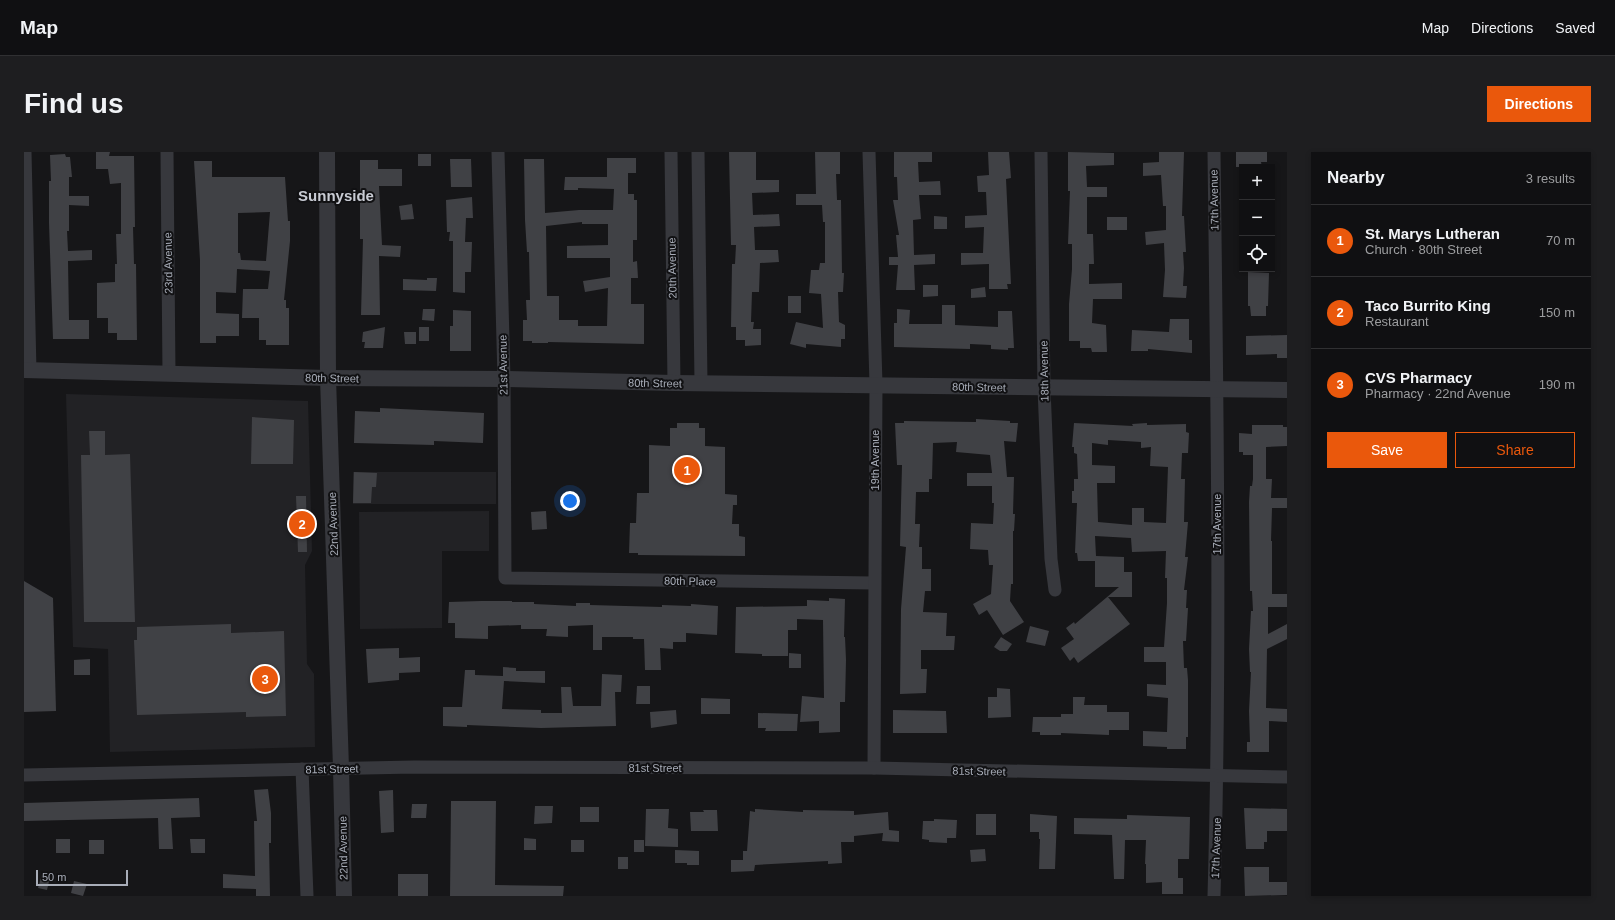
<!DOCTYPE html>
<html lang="en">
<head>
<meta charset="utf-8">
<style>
  :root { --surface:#101012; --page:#1e1e20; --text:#f1f3f6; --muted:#9c9d9f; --line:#303032; --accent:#ea580c }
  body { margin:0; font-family:Helvetica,sans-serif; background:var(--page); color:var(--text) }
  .controls { position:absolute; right:12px; top:12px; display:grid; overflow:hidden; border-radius:0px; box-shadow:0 2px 6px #0003 }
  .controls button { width:36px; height:36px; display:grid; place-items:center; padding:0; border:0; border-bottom:1px solid var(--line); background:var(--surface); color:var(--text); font:20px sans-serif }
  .scale { position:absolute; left:12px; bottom:10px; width:92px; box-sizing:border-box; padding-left:4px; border:2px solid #a8adb8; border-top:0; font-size:11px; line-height:14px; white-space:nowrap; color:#a8adb8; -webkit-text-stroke:3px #111113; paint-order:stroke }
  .you { position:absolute; left:546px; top:349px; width:14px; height:14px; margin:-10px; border:3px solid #fff; border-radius:50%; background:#1a73e8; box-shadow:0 0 0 6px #1a73e833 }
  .badge { display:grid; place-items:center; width:26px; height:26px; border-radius:50%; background:var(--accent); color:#fff; font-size:13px; font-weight:700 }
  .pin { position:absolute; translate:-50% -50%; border:2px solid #fff; box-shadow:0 1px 4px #0006 }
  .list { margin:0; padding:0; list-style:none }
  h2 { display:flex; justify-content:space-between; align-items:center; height:52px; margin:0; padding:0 16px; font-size:17px }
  h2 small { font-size:13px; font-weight:400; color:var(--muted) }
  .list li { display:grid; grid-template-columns:26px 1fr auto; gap:12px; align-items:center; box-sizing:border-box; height:72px; padding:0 16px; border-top:1px solid var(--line) }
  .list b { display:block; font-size:15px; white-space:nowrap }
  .list p { margin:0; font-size:13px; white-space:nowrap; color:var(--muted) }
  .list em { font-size:13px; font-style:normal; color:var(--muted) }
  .actions { display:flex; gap:8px; padding:12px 16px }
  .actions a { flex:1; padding:9px 0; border:1px solid var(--accent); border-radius:0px; text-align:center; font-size:14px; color:var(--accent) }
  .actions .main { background:var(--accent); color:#fff }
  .icon { flex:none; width:22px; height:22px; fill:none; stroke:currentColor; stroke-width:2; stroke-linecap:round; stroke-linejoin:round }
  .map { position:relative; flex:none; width:1263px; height:744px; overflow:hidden; border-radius:0px }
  header { display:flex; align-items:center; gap:24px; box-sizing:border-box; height:56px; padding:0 20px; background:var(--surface); border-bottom:1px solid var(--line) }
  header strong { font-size:19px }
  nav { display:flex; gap:22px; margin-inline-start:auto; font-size:14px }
  .intro { display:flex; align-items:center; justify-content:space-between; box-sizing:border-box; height:96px; padding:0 24px }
  h1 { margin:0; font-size:28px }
  .button { padding:10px 18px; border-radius:0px; background:var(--accent); color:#fff; font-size:14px; font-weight:700 }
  main { display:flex; gap:24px; padding:0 24px }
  aside { flex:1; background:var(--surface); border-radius:0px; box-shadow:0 2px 6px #0003 }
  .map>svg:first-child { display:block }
  .built { fill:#222225 }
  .building { fill:#404145; fill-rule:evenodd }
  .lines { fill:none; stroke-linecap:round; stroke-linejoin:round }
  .minor { stroke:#37383d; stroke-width:13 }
  .tertiary { stroke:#37383d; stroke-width:16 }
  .labels { text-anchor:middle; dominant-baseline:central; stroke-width:4; stroke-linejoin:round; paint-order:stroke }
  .street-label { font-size:11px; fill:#a8adb8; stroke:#111113 }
  .district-label { font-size:15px; font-weight:bold; fill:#c9ccd4; stroke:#111113 }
</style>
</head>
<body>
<header>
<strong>Map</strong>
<nav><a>Map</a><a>Directions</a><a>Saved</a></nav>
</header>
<div class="intro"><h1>Find us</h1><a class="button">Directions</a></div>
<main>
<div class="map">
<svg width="1263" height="744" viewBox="0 0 1263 744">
  <rect width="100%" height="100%" fill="#161618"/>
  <!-- built -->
  <g class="built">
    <polygon points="42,242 284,249 288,399 281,413 283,512 290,522 291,595 86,600 84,497 49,495"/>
    <rect x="329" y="320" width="143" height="32"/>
    <polygon points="465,359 465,399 418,399 418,476 336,477 335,360"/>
  </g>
  <!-- building -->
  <g class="building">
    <polygon points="72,0 86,0 85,4 110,4 111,75 109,75 110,112 112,112 113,188 93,188 93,181 84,181 84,166 73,166 73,131 91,130 91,112 93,112 92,82 97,82 97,31 86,32 84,17 72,17"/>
    <polygon points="705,0 732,0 732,28 755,28 755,40 728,41 729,63 755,62 756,74 730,75 731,98 754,98 755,110 736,111 735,140 728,140 727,170 730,170 729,177 737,177 737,193 721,194 721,188 712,188 712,175 707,175 708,112 711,112 712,93 707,93"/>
    <polygon points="791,0 816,0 816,22 812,22 813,48 817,48 818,121 820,121 819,140 814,140 815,170 821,173 821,187 817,187 817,195 782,192 782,196 766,192 772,170 799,176 797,142 785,141 787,118 795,118 796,111 801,111 801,70 799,70 798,53 772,53 772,42 792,42"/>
    <polygon points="870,0 908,0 908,10 894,10 895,30 916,29 917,43 895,43 897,67 889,68 890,103 911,102 911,112 890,113 891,138 872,138 874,113 865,113 865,105 874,105 872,83 875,83 869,48 874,48 873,25 870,25"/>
    <polygon points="964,0 985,0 987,26 982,27 987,132 983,132 984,137 965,137 965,112 937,113 937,101 959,101 960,75 941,76 941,64 963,63 962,40 954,40 953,24 965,23"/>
    <polygon points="1044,0 1090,1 1090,13 1062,14 1063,35 1083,35 1083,45 1063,45 1063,82 1069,82 1070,112 1065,112 1065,132 1098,131 1098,147 1069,147 1068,171 1082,173 1083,200 1068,200 1067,196 1056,196 1056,189 1045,189 1045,152 1048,117 1048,92 1044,92 1046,39 1044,39"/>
    <polygon points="1135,0 1160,0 1158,64 1160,64 1162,100 1159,100 1160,116 1159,134 1163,134 1162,146 1139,145 1141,118 1140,91 1122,93 1121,80 1142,78 1142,54 1139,54 1137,23 1119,24 1119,11 1135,10"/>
    <polygon points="1212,0 1243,0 1243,10 1237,10 1238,15 1212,15"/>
    <polygon points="41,2 42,5 46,5 48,25 45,25 45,44 65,44 65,54 45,53 45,79 43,79 44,99 68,98 68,108 44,109 45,168 65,168 65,187 29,187 25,71 25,29 27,29 26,3"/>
    <rect x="394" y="2" width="13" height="12"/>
    <path d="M583 6H612V21H604V42H610V48H613V88H609V110L613 109 614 126H607V152H620V192L524 190V191H508V189H499V168H503L502 148H506L505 100H503L501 68 500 7H520L521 61 555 58H589L590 37 554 36V38H540L541 25H583ZM558 70V72H584V93L543 94V106H586V125L559 129 561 140 584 136 583 174H554V168H535V144H523L522 74Z"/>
    <polygon points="426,7 447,7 448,35 427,35"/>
    <polygon points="336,8 354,8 354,17 378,17 378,34 355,34 358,93 377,94 376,105 355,104 356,163 337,163 339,87 336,87"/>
    <path d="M170 9H188V25H261L264 69H266V89L260 148H262V156H265V193H242V188H235V166H218L219 137H244L246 119 213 117 212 141 192 140V161L215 162V184H192V191H176V108ZM246 60 242 109 217 108 216 101H214V61Z"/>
    <polygon points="448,45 449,66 442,66 441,90 448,90 447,120 441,120 441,141 429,140 429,89 425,89 426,80 423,80 422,48"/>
    <polygon points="388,52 390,67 377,68 375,54"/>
    <polygon points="910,64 923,65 923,77 910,77"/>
    <rect x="1083" y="65" width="20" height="13"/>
    <polygon points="1224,120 1245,121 1244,154 1242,154 1242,164 1227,164 1226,154 1224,154"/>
    <polygon points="403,126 413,126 412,139 379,138 379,127 403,128"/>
    <polygon points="899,133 914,133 914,144 899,145"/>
    <polygon points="961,135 962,145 947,146 947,137"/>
    <rect x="764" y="144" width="13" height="17"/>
    <polygon points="918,153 931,153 931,173 974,175 974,159 988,159 990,196 984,196 984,198 967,197 967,193 946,192 946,197 870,195 870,171 873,171 873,157 886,158 885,172 918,172"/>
    <polygon points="399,157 411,157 410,169 398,168"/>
    <polygon points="429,158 447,159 447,199 426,199 426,174 429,174"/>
    <polygon points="1146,167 1165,167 1165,188 1168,188 1168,201 1124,197 1124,199 1107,199 1108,178 1145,180"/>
    <polygon points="361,175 359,196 340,196 341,190 338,190 339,180"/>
    <rect x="395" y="175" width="10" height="14"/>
    <polygon points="380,180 392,180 392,192 381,192"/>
    <polygon points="1263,183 1263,206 1253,206 1253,202 1222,203 1222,184"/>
    <polygon points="356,256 460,261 459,291 410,289 410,293 330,291 331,259 356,260"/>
    <polygon points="228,265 270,268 269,312 227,312"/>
    <polygon points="952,267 986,269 986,271 994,271 992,290 980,289 983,325 990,325 989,362 991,362 990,379 989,379 989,432 987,432 986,449 1000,470 979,483 963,458 955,463 949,452 967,442 969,413 965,413 964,398 946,397 947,371 969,372 970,351 968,351 968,334 943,334 943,321 968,321 966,303 932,300 933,290 909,291 908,327 905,327 905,340 892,340 891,372 896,372 895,395 898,395 898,417 907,417 907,439 901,439 899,460 923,461 922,484 931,484 930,498 897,498 897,517 903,517 902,541 876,542 877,457 882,395 876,394 878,313 873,313 871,271 880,271 880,269 952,270"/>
    <polygon points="653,271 675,271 675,276 681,276 681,294 701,295 701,342 713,343 713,353 709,353 708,372 715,372 715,384 721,385 721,404 614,403 614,401 605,401 606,371 612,371 613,341 625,341 625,293 646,294 646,276 653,276"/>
    <path d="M1050 271 1109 274 1108 272 1123 271V273L1162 272V280L1165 281 1164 301H1158L1157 327H1161L1160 370H1164L1161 405H1164L1160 438H1163L1162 456H1164L1162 489H1159L1160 516H1163L1164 528V585H1162V597H1143V595L1119 594V579L1143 580 1144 546 1123 544V532L1142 533V510H1120V495H1140L1143 451V426H1141L1142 399 1108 400 1107 386 1071 384 1072 404 1100 405V420H1108V445H1084L1106 472 1054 511 1050 505 1046 509 1037 496 1050 487 1042 476 1050 470 1051 472 1095 435H1071V409H1054L1053 401H1051L1053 351H1048V339H1050V327H1054L1053 302 1050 301V295H1048ZM1084 288 1117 290V296L1127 295 1126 314 1144 315 1142 371 1120 370V356H1108V373L1074 370 1073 331H1091V314L1068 313V291L1084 293Z"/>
    <polygon points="1228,273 1259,273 1259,275 1263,275 1263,294 1242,295 1242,327 1248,327 1247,346 1263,346 1263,356 1248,356 1247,389 1248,389 1248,442 1263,442 1263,455 1244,455 1244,482 1263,472 1263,487 1243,497 1242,556 1263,557 1263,570 1245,569 1245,600 1223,600 1223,590 1226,590 1225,559 1227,520 1226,520 1225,497 1227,459 1229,459 1228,439 1226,439 1225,350 1226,334 1228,334 1229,327 1229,303 1219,303 1219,300 1215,300 1215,281 1228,282"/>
    <polygon points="65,279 81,279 81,303 106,302 111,470 60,470 57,303 66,303"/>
    <polygon points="330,320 353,321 352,335 348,335 347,351 329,351"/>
    <polygon points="272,344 282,344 283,400 274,400"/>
    <polygon points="522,359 523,377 508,378 507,360"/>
    <polygon points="0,429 29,446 32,559 0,560"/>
    <polygon points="805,446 821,447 820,485 821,485 822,508 821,550 816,550 816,580 795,581 795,569 776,570 778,544 800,546 799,468 773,467 773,478 764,478 764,504 738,504 738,502 711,501 712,455 783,454 783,448 805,449"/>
    <polygon points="457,449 488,449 488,450 510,450 510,452 552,454 552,451 566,451 566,453 638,455 638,453 667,454 667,452 694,454 693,483 662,481 662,490 649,490 649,497 636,496 637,518 621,518 620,487 609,487 609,485 578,485 578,498 569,498 569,473 544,474 544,485 522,484 523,477 497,477 497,473 464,474 464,487 431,486 431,471 424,471 425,450"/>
    <polygon points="207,472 207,481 260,479 262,564 222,565 222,560 113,563 110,488 113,488 113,475"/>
    <polygon points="1006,474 1025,479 1021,494 1002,490"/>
    <polygon points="977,485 988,492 983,499 976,499 970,495"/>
    <polygon points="375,496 375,506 396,505 396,520 375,521 375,528 344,531 342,497"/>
    <polygon points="765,501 777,502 777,516 765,516"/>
    <polygon points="66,507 66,523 50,523 50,508"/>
    <polygon points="479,515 492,516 492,519 521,519 521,531 480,529 478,557 517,558 517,561 538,561 537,535 547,535 549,554 577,554 578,522 598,523 597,540 591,540 592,574 517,576 443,573 443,575 419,574 419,555 438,555 441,518 451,518 451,523 479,524"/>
    <polygon points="613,534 626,534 626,552 612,552"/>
    <polygon points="973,536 986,537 987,565 964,566 964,545 973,545"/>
    <polygon points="1049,545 1061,545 1060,553 1083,553 1083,560 1105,560 1105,578 1085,578 1085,583 1037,581 1037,583 1016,583 1016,580 1008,580 1009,565 1037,565 1037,562 1049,562"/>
    <polygon points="677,546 706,547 706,562 677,562"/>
    <polygon points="652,558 653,572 627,576 626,560"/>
    <polygon points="869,558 922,559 923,581 869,581"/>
    <polygon points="734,561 774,562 773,579 741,579 742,576 734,576"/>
    <polygon points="244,637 247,661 247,691 245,691 246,744 232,744 232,737 199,736 199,722 231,724 230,669 233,669 230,638"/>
    <polygon points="369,638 370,680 357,681 355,639"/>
    <polygon points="175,646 176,665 147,666 149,697 135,697 134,666 0,669 0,651"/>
    <polygon points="427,649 472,649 471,733 540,734 539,744 426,744"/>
    <polygon points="388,652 403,652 402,666 387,666"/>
    <polygon points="511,654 529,654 528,671 510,672"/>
    <rect x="556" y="655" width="19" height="15"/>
    <polygon points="1220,656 1263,657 1263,679 1243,679 1243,690 1240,690 1240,697 1222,697"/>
    <polygon points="622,657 645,657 644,676 654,677 654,695 621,694"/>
    <polygon points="731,657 779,660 779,658 830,659 830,663 864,660 865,678 875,679 875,690 858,689 859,681 830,684 830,690 817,690 818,711 804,712 804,709 731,713 730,719 707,720 707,708 719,708 719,699 723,699 726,659 731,660"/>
    <polygon points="679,658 693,658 694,679 667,679 666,660 680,660"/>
    <rect x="952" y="662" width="20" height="21"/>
    <polygon points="1006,662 1033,664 1031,717 1015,717 1016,687 1015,687 1015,680 1006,680"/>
    <polygon points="1103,663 1166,665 1165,707 1154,707 1154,726 1159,726 1159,742 1138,742 1138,730 1122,731 1122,712 1121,712 1122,688 1101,688 1100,727 1090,727 1088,683 1050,682 1050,666 1103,667"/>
    <polygon points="910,667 933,668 932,686 923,686 923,691 905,690 905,688 898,687 899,669 910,669"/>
    <polygon points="500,686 512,687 512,698 500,698"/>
    <rect x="32" y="687" width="14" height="14"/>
    <polygon points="166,687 181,687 181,701 167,701"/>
    <rect x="65" y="688" width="15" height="14"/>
    <rect x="547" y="688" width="13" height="12"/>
    <rect x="610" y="688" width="10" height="12"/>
    <polygon points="961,697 962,709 947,710 946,698"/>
    <polygon points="651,698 675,699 675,713 663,713 663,711 651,711"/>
    <rect x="594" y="705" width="10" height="12"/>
    <polygon points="1220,715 1245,715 1245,730 1263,730 1263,743 1221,744"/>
    <polygon points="18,722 26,725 23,738 14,736"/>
    <rect x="374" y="722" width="30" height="22"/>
    <polygon points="50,729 63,732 59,744 47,741"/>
  </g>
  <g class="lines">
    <!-- minor -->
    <g class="minor">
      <polyline points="1,0 6,219"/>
      <polyline points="143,0 145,222"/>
      <polyline points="474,0 480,227 481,426 850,431"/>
      <polyline points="647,0 650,231"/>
      <polyline points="674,0 677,231"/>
      <polyline points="845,0 852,232 850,616"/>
      <polyline points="1017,0 1020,236 1027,407 1031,438"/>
      <path d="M1190 0C1193 248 1197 496 1190 744"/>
      <polyline points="278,617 283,744"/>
      <polyline points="0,623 390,615 850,616 1263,625"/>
    </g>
    <!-- tertiary -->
    <g class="tertiary">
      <polyline points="303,0 304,226 317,616 320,744"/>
      <polyline points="0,218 304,226 480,227 650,231 1263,238"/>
    </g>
  </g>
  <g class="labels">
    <!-- street labels -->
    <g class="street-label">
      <text transform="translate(1190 48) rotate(-91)">17th Avenue</text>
      <text transform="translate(144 111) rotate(-91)">23rd Avenue</text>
      <text transform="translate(648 116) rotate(-91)">20th Avenue</text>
      <text transform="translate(479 213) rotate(-91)">21st Avenue</text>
      <text transform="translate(1020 219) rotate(-91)">18th Avenue</text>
      <text transform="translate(308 226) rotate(1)">80th Street</text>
      <text transform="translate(631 231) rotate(1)">80th Street</text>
      <text transform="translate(955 235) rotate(1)">80th Street</text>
      <text transform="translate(851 308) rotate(-90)">19th Avenue</text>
      <text transform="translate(309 372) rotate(-92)">22nd Avenue</text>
      <text transform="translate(1193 372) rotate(-90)">17th Avenue</text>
      <text transform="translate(666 429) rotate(1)">80th Place</text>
      <text x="631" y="616">81st Street</text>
      <text transform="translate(308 617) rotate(-1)">81st Street</text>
      <text transform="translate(955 619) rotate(1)">81st Street</text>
      <text transform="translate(319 696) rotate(-91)">22nd Avenue</text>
      <text transform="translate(1192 696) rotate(-88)">17th Avenue</text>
    </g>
    <!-- district labels -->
    <g class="district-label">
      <text x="312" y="43">Sunnyside</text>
    </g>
  </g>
</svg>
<div class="controls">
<button>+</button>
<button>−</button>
<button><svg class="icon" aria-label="locate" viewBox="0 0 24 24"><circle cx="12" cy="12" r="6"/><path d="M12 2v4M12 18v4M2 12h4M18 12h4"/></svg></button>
</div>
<div class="scale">50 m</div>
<div class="you"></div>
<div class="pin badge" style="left:663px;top:318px">1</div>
<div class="pin badge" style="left:278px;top:372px">2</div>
<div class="pin badge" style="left:241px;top:527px">3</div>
</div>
<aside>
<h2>Nearby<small>3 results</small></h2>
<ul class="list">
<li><span class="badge">1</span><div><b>St. Marys Lutheran</b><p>Church · 80th Street</p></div><em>70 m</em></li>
<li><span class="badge">2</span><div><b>Taco Burrito King</b><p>Restaurant</p></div><em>150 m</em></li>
<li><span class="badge">3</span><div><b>CVS Pharmacy</b><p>Pharmacy · 22nd Avenue</p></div><em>190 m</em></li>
</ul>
<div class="actions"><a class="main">Save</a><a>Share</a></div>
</aside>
</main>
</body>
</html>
